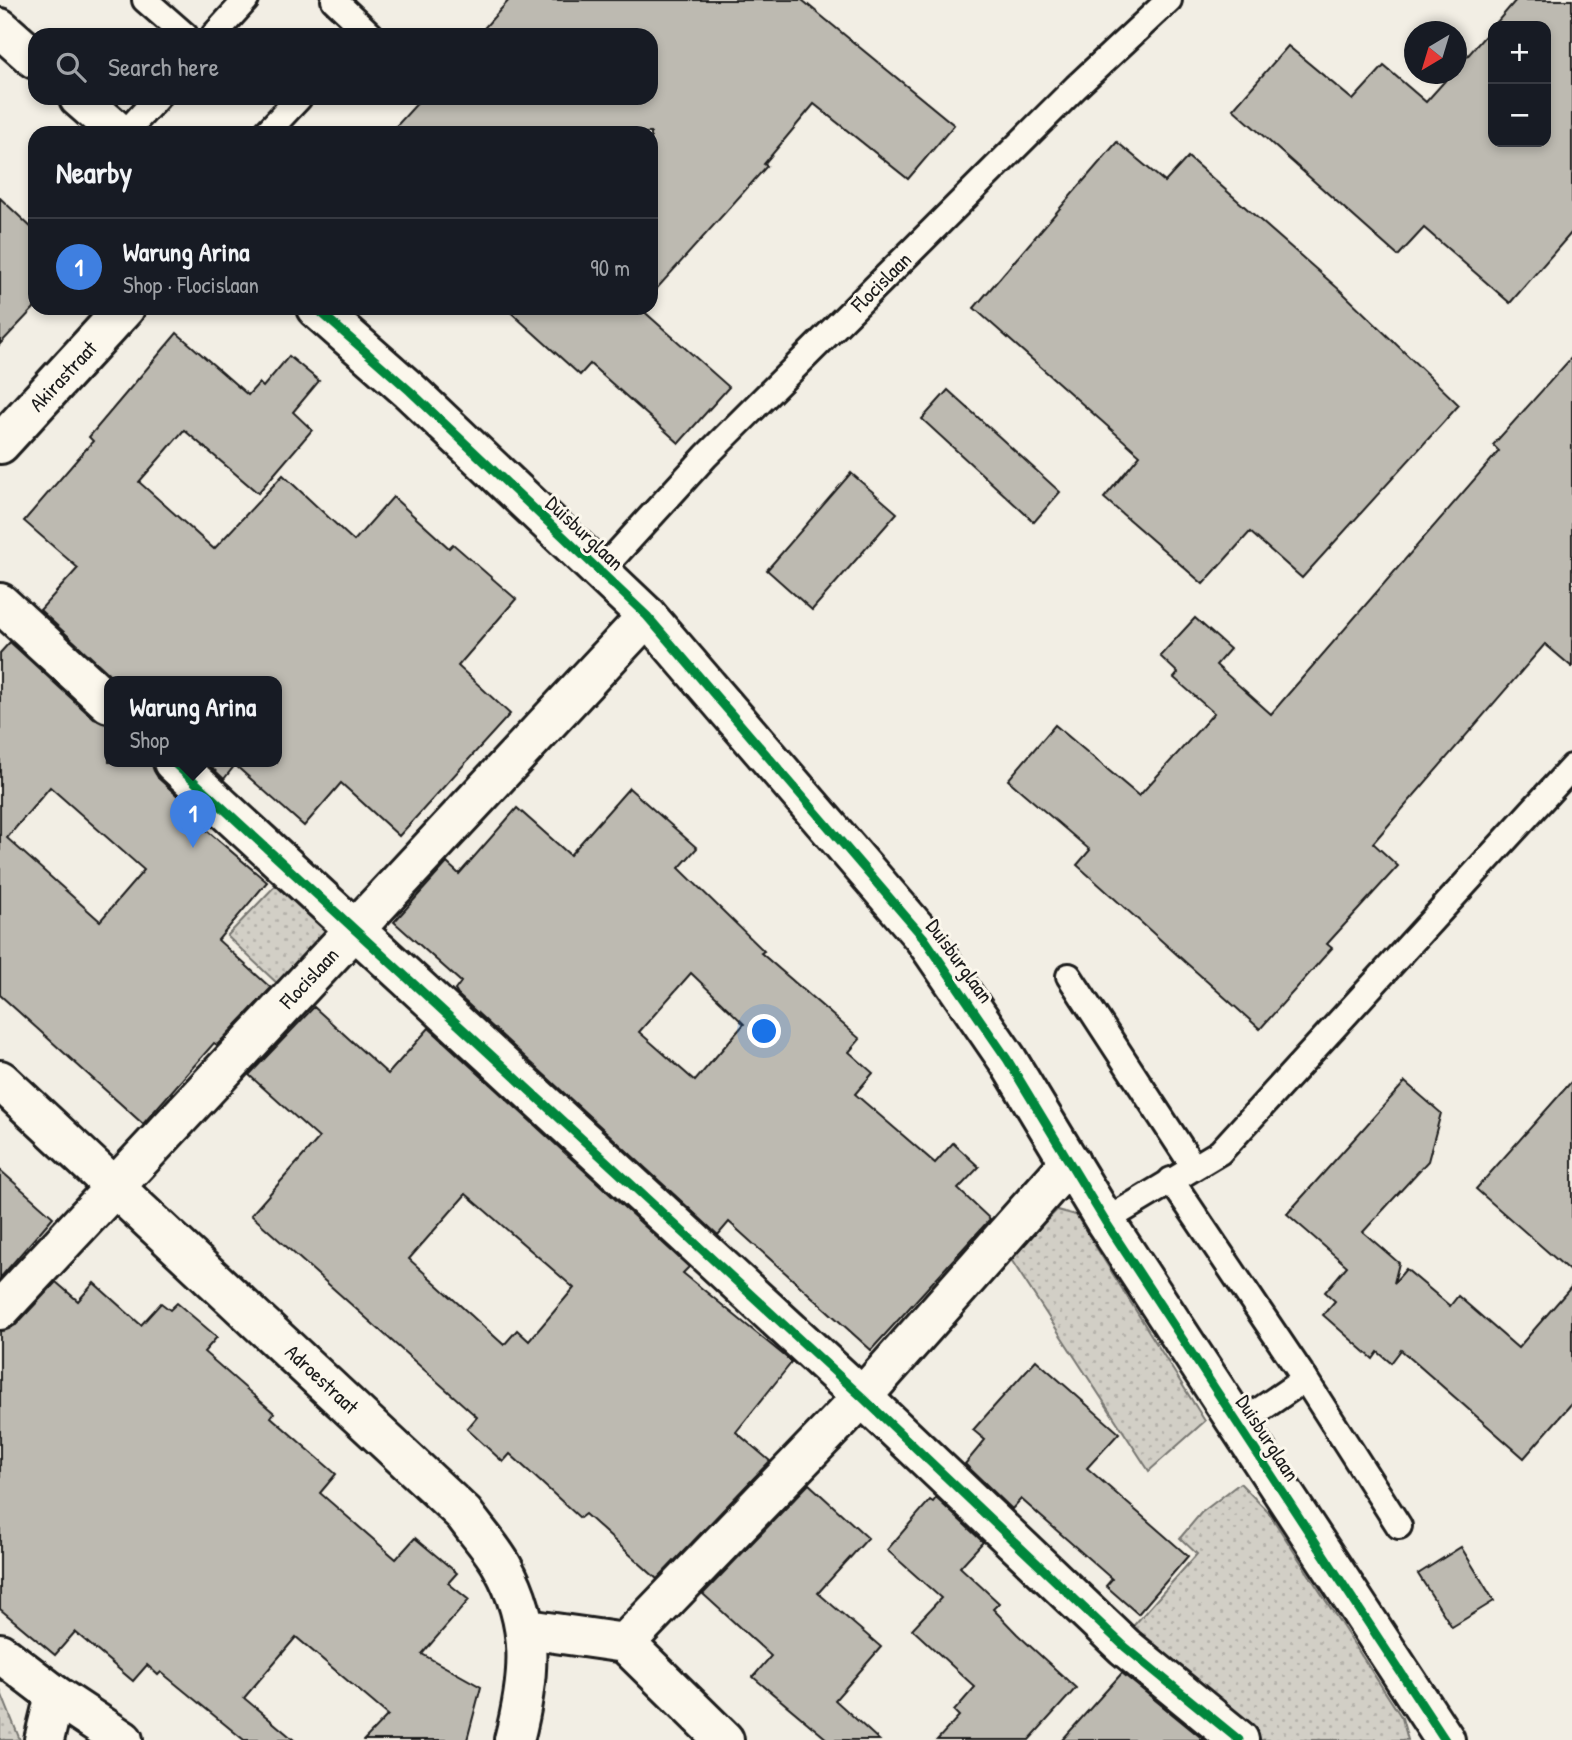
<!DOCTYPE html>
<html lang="en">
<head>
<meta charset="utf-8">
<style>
  :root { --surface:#171b24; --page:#20242c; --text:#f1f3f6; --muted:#9ea1a6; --line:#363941; --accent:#ea580c }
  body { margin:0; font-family:"Patrick Hand",sans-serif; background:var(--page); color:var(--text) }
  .controls { position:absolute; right:21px; top:21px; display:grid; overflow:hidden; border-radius:14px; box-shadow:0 4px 10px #0003 }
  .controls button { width:63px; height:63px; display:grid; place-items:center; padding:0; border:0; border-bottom:2px solid var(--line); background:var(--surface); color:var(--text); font:35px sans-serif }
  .compass { position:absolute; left:1404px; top:21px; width:63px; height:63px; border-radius:50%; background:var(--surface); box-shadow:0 4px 10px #0003; rotate:218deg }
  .you { position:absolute; left:765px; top:1032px; width:24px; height:24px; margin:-18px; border:5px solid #fff; border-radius:50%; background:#1a73e8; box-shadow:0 0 0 10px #1a73e833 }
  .badge { display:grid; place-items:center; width:46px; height:46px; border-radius:50%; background:var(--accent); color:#fff; font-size:23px; font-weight:700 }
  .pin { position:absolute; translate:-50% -58px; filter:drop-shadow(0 2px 4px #0008) }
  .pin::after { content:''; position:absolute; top:37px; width:24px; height:21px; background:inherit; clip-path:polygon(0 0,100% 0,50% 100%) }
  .popup { position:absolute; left:104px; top:676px; width:178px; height:91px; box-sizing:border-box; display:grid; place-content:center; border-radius:14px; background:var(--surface); filter:drop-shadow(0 2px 5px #0005); font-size:23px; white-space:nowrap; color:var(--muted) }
  .popup b { font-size:26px; color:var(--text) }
  .popup::after { content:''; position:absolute; left:50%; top:100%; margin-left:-14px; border:14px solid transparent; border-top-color:var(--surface) }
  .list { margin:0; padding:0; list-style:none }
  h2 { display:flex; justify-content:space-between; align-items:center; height:91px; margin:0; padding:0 28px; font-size:30px }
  h2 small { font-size:23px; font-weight:400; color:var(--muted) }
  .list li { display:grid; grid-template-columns:46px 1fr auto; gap:21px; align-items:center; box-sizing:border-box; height:98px; padding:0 28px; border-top:2px solid var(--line) }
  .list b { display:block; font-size:26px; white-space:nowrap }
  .list p { margin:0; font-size:23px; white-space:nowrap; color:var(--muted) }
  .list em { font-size:23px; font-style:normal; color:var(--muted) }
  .icon { flex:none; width:38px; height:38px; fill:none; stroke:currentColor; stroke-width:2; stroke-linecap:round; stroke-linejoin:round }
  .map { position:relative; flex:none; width:1572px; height:1740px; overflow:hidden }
  .search { position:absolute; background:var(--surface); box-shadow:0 4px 10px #0003; left:28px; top:28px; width:630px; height:77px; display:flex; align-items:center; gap:18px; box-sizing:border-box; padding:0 24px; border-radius:21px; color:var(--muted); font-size:26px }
  .panel { position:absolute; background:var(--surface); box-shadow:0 4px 10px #0003; left:28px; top:126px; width:630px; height:189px; border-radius:21px }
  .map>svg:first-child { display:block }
  .green { fill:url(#green-dots); stroke:#777671; stroke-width:2 }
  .building { fill:#bdbab1; stroke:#1c1c1c; stroke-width:2; fill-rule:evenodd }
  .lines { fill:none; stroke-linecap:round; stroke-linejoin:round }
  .service-casing { stroke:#1c1c1c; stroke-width:30 }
  .minor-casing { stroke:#1c1c1c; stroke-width:44 }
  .tertiary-casing { stroke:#1c1c1c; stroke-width:44 }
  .service { stroke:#fbf7ec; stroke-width:24 }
  .minor { stroke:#fbf7ec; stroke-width:38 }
  .tertiary { stroke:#fbf7ec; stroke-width:38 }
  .cycleway-casing { stroke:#fbf7ec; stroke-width:13 }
  .cycleway { stroke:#00873e; stroke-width:9 }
  .labels { text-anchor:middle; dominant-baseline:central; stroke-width:6; stroke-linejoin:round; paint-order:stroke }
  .street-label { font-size:21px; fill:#1c1c1c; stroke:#fbf7ec }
</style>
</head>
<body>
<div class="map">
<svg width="1572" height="1740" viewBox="0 0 1572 1740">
  <defs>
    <pattern id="green-dots" width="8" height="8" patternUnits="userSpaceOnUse" patternTransform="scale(1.75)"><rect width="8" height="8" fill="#d2cfc6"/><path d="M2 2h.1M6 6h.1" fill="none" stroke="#b4b1aa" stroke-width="1.8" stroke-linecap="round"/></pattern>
  </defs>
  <rect width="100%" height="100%" fill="#f2eee4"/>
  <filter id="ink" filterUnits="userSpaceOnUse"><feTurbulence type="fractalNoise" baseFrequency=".0143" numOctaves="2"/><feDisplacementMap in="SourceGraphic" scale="14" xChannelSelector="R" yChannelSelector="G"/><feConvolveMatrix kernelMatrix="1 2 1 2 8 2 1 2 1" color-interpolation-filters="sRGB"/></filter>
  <g filter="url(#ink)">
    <!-- green -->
    <g class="green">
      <polygon points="277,884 329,932 279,985 227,936"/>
      <polygon points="1057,1210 1076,1215 1205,1421 1149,1471 1010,1258"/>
      <polygon points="1240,1483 1269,1513 1402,1718 1408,1740 1255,1740 1128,1632 1197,1554 1180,1538 1201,1513"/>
      <polygon points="0,1690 20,1740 0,1740"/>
    </g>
    <!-- building -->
    <g class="building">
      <polygon points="509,0 802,0 954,125 908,179 814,104 764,164 767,166 651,295 651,133 390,133 422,98 651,98 651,35 478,35"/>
      <path d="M1516 0H1572V232L1510 303 1424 228 1398 256 1233 109 1288 46 1353 100 1384 66 1426 102 1451 74H1457V68ZM1493 26H1546V142H1493Z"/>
      <polygon points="1117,142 1165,182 1188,157 1342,292 1459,405 1302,578 1250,532 1203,584 1104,498 1140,455 974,308"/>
      <polygon points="0,198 35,231 35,307 0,344"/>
      <polygon points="506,308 640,308 729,387 679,443 590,364 580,375"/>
      <polygon points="177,333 248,395 259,383 263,387 289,356 319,381 293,412 312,430 258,493 184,430 139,482 214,549 283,475 354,541 393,497 449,548 453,544 516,599 458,666 510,714 399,836 341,783 304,826 235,765 224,779 206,762 277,762 277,682 118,682 40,610 78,568 24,521 93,441 89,437"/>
      <polygon points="1572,357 1572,667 1545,644 1373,843 1398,866 1327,944 1332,948 1260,1029 1077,865 1090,850 1008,780 1055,725 1139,796 1214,713 1174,678 1178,673 1160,656 1195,618 1230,649 1216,665 1271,714 1499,451 1493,445"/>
      <polygon points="948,390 1060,492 1034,522 922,419"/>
      <polygon points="851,473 897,513 812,610 767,570"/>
      <path d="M10 642 94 719 109 724V762H152L158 778 194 811 190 816 267 882 218 940 271 988 217 1045 214 1043 143 1124 0 995V653ZM50 787 144 870 100 921 7 838Z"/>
      <path d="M629 788 697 848 679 868 764 951 761 953 860 1039 849 1052 873 1073 855 1094 935 1163 953 1143 979 1167 958 1189 990 1219 871 1350 729 1222 718 1235 458 995 455 990 461 982 394 922 447 863 459 874 517 808 570 855ZM691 973 744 1024 695 1081 639 1032Z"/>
      <path d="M314 1007 388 1074 429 1028 689 1267 683 1273 792 1362 736 1432 770 1461 657 1579 585 1514 580 1518 510 1454 503 1462 467 1429 477 1417 251 1215 319 1138 249 1075ZM466 1194 574 1288 529 1341 517 1330 504 1345 409 1259Z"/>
      <polygon points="1572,1081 1572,1273 1476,1189"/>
      <polygon points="1405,1082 1441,1113 1428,1161 1363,1232 1399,1263 1394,1283 1406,1269 1450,1306 1458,1296 1518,1348 1572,1286 1572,1403 1524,1458 1401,1350 1391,1363 1378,1352 1373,1359 1323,1315 1335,1301 1325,1292 1347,1266 1287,1214"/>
      <polygon points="0,1170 53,1217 0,1278"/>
      <polygon points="56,1282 78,1301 94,1283 141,1325 161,1303 170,1310 177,1303 217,1337 204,1352 274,1413 271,1417 336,1474 320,1493 396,1559 415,1538 457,1573 448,1583 469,1600 422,1654 481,1687 467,1740 364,1740 388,1715 296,1637 244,1698 294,1740 244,1740 161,1672 158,1675 147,1665 133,1681 75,1632 55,1655 0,1609 0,1331 16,1325"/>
      <polygon points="1036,1360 1119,1433 1087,1468 1188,1556 1138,1614 1106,1586 1112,1579 1021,1499 1012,1509 965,1464 985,1440 973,1430"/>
      <polygon points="809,1484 868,1538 818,1593 881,1647 835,1700 879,1740 828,1740 753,1677 771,1656 703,1594"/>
      <polygon points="936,1498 983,1542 960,1567 999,1603 993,1609 1017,1634 1076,1688 1029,1740 937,1740 959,1716 954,1711 975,1687 912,1629 941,1598 887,1550 930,1500 933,1502"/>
      <polygon points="1461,1547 1494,1601 1452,1627 1418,1574"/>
      <polygon points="1122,1673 1204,1740 1062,1740"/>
    </g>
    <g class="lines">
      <!-- service casing -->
      <g class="service-casing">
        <g id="service">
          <polyline points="145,0 185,35"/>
          <polyline points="334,0 371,35"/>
          <polyline points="214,35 246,0"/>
          <polyline points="125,133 157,98"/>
          <polyline points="266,133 299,98"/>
          <polyline points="600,572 706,456 1076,87 1169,0"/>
          <polyline points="1069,976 1193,1166"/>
          <polyline points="1171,1180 1305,1379 1399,1526"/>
          <polyline points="1105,1221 1220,1152 1572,767"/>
          <polyline points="1238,1425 1305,1379"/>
        </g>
      </g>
      <!-- minor casing -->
      <g class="minor-casing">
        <g id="minor">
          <polyline points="0,444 125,308"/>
          <polyline points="0,603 109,703"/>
          <polyline points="173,762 862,1397 1125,1647 1239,1740"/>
          <path d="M0 1080 464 1514C476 1531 492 1548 502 1566 535 1625 530 1677 514 1740"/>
          <polyline points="0,1310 647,616"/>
          <polyline points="527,1629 625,1643 724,1740"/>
          <polyline points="625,1643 862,1397 1070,1162"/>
          <polyline points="0,1653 55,1695 123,1740"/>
          <polyline points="44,1740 55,1695"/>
        </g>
      </g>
      <!-- tertiary casing -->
      <g class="tertiary-casing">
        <g id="tertiary">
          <polyline points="0,28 35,59"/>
          <polyline points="79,98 119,133"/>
          <polyline points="316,308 410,391 647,616 924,938 1007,1059 1105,1221 1445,1740"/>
        </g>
      </g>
      <!-- service -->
      <use href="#service" class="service"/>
      <!-- minor -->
      <use href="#minor" class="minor"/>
      <!-- tertiary -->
      <use href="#tertiary" class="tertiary"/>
      <!-- cycleway casing -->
      <g class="cycleway-casing">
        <g id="cycleway">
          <polyline points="316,308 410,391 647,616 924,938 1007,1059 1105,1221 1445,1740"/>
          <polyline points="173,762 862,1397 1125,1647 1239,1740"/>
        </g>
      </g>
      <!-- cycleway -->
      <use href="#cycleway" class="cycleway"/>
    </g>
  </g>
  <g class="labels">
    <!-- street labels -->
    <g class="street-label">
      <text transform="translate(881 282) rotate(-45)">Flocislaan</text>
      <text transform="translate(63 376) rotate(-47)">Akirastraat</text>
      <text transform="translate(585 533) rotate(43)">Duisburglaan</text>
      <text transform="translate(960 961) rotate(54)">Duisburglaan</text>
      <text transform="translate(309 978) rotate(-47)">Flocislaan</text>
      <text transform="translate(322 1379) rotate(43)">Adroestraat</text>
      <text transform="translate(1268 1438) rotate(57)">Duisburglaan</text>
    </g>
  </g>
</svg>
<div class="controls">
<button>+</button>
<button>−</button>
</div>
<svg class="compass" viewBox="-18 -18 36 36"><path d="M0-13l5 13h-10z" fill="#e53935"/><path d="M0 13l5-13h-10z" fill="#9ea1a6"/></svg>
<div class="you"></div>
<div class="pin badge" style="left:193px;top:848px;background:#3f7fe0">1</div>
<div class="popup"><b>Warung Arina</b>Shop</div>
<div class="search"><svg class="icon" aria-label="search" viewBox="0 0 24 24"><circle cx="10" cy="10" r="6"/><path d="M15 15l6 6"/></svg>Search here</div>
<section class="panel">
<h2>Nearby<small></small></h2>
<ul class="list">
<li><span class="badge" style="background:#3f7fe0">1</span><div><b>Warung Arina</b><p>Shop · Flocislaan</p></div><em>90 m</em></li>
</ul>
</section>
</div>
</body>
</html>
